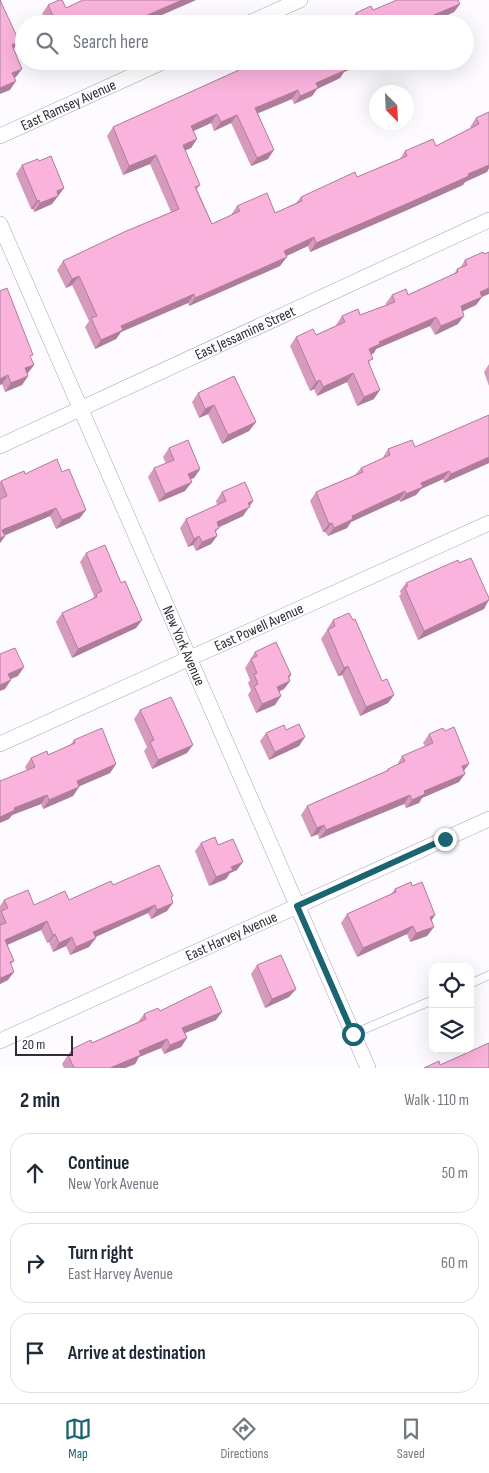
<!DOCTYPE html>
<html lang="en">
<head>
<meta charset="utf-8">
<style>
  :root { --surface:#fff; --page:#f2f2f3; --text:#1f2937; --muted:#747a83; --line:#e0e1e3; --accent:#1b6472 }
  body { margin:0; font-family:"Sofia Sans Condensed",sans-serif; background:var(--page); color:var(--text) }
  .controls { position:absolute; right:15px; bottom:15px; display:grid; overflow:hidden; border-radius:10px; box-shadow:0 5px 20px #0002 }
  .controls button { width:45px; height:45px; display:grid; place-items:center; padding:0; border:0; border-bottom:1px solid var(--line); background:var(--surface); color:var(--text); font:25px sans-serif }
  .compass { position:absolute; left:369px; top:85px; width:45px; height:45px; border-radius:50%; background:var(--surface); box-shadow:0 5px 20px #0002; rotate:156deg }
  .scale { position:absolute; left:15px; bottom:12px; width:58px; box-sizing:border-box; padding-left:5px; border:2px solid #302c34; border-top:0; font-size:14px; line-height:18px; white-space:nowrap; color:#302c34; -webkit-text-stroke:4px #fff; paint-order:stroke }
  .stop { position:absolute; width:15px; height:15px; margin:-11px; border:4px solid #1b6472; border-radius:50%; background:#fff }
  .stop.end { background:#1b6472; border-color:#fff; box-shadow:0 1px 5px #0008 }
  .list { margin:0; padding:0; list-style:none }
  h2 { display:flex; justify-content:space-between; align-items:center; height:65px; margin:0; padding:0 20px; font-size:21px }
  h2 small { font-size:16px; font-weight:400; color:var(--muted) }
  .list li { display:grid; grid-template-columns:32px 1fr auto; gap:15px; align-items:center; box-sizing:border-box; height:80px; margin:0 10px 10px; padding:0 10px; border:1px solid var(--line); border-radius:20px }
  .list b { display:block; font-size:19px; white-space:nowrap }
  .list p { margin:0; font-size:16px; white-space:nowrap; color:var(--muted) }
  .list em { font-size:16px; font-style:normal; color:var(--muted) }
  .icon { flex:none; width:28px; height:28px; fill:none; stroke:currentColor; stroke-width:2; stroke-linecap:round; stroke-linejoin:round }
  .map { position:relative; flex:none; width:489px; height:1068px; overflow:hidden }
  .search { position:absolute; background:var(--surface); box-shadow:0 5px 20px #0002; left:15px; right:15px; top:15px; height:55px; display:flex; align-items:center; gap:12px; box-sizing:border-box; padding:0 18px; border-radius:28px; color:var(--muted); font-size:19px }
  .sheet { height:335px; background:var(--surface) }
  nav { display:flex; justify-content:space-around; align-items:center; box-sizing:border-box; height:70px; border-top:1px solid var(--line); background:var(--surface); font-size:14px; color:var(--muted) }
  nav a { display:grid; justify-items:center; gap:2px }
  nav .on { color:var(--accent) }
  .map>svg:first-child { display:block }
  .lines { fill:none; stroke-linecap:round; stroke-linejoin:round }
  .service-casing { stroke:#aba1b5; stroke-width:9 }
  .minor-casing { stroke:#aba1b5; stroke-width:16 }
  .service { stroke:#fff; stroke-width:8 }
  .minor { stroke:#fff; stroke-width:15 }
  .wall { fill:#d69abd }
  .shaded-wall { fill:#ae7d9a }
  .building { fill:#f9b3dc; stroke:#ae7d9a }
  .route { stroke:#1b6472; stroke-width:6 }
  .labels { text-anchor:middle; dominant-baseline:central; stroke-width:4; stroke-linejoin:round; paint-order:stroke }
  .street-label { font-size:15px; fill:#302c34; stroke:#fff }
</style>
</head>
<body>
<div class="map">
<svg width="489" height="1068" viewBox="0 0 489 1068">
  <rect width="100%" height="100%" fill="#fdfbff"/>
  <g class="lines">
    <!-- service casing -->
    <g class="service-casing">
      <g id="service">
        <polyline points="470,984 489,975"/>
        <polyline points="353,1034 433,1000"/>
      </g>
    </g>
    <!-- minor casing -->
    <g class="minor-casing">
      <g id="minor">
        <polyline points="247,24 300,0"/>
        <path id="s1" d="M0 136 165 61"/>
        <path id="s2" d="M0 224 368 1068"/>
        <path id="s3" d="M0 446 489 220"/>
        <path id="s4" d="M0 744 489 523"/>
        <path id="s5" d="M0 1041 489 819"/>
      </g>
    </g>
    <!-- service -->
    <use href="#service" class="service"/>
    <!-- minor -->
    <use href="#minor" class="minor"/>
  </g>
  <!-- wall -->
  <g class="wall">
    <polygon points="83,0 196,0 141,24 47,24 42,14 48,5 66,8"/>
    <polygon points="460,4 454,12 428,24 343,24 351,20 356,13 373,10"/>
    <polygon points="257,61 369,61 344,72 340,78 317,89 312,96 294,104 292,99 258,113 268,159 251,166 231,123 214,131 211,123 193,131 197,139 191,148 185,150 200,185 197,189 212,224 231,215 237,206 275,213 296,203 301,197 357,177 400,159 405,151 436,146 471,128 470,127 476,118 489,112 489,168 487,172 465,182 463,185 405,211 310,252 308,246 286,256 280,266 189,306 188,303 121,332 116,339 95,349 85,327 89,321 72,285 66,288 57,270 63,261 171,212 150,164 123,175 107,136 113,127 237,71 238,69"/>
    <polygon points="39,161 64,188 52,204 34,212 33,209 31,209 16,174 22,165"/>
    <polygon points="465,260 482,297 476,305 462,311 458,324 435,335 430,326 376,349 374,353 371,354 369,364 374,399 357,406 347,382 317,396 314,389 310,391 290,346 296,337 316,335 337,325 336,325 342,316 360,315 386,305 386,303 392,295 408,295 454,274 457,269 460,268"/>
    <polygon points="0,291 34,365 27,374 28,376 22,385 5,392 2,384 0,385"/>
    <polygon points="489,364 489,386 484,372"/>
    <polygon points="198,393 256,422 249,431 222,444 208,414 199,418 192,402"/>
    <polygon points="415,447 489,463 444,483 443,479 421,489 416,495 400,502 399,500 351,522 347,528 328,536 325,532 323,532 310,501 316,492 355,475 361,468 382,459 388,449"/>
    <polygon points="169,448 200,469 194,478 190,479 185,491 159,502 148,477 154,468 166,464 163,457"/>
    <polygon points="25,474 80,518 56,529 50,516 4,536 5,536 0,543 0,482 1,481"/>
    <polygon points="222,492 253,501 243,516 219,527 216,532 217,536 211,544 196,551 193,545 188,547 180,528 186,519 217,505 216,501"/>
    <polygon points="86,553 121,583 142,620 136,628 72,658 56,622 62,613 92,600 94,596 80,562"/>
    <polygon points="406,583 484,609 418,640 399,596 401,594 400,591"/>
    <polygon points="333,620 382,681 394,695 388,703 360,716 342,675 338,676 321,639 327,630 327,629"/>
    <polygon points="255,652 289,677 290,681 284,689 279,692 275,705 256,713 248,695 251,690 248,683 250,680 245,668"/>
    <polygon points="140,710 187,753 152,769 144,751 147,747 134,719"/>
    <polygon points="286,730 299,746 269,760 260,741 266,733"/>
    <polygon points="429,734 464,771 459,782 422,798 419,803 406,808 404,804 319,839 318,834 311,837 301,815 307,806 386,771 388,769 397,765 402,756 425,746 423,743"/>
    <polygon points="74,740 116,764 110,773 79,786 79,787 73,796 43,809 41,804 12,815 9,819 27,771 25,767 31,758 48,755 70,745"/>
    <polygon points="201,843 218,845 237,870 230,873 226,879 209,886 195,851"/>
    <polygon points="113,885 172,898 167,911 151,919 148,913 121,925 95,937 89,947 70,955 66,946 53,952 49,942 47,943 41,930 7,945 14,961 11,964 8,980 0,984 0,906 4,900 34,905 69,900"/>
    <polygon points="412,886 435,915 431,921 434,927 427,936 410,942 407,934 357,957 341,923 347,914 391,894 395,889"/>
    <polygon points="257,965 296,989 289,997 265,1008 251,974"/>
    <polygon points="160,1011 216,1020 185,1033 187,1038 181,1047 164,1054 161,1048 139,1057 135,1064 125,1068 64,1068 62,1064 72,1049 92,1043 138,1022 144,1014"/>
  </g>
  <!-- shaded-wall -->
  <g class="shaded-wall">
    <polygon points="182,0 196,0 141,24 127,24"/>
    <polygon points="460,4 454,12 428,24 423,24 429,17"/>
    <polygon points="19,41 13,50 12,45"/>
    <polygon points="355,61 369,61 344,72 340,78 317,89 312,96 294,104 300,96 316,83 344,66"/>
    <polygon points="22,69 16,77 6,82 12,73"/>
    <polygon points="16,81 10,90 0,94 0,88"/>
    <polygon points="298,90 292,99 249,117 255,108"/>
    <polygon points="217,114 211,123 185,135 191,126"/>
    <polygon points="237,115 231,123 214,131 221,122"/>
    <polygon points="197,139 191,148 177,154 183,145"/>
    <polygon points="274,150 268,159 251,166 257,158"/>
    <polygon points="156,155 150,164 123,175 129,166"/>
    <polygon points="489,161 489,168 487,172 465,182 463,185 405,211 310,252 316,243 468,174"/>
    <polygon points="64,188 52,204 34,212 40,203 57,191"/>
    <polygon points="39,200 33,209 31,209 37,201"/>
    <polygon points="314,237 308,246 278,260 284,251"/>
    <polygon points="287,257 280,266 189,306 195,298"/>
    <polygon points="79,276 72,285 66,288 72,279"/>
    <polygon points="489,288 489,294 482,297 476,305 455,315 461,306 480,292"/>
    <polygon points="194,294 188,303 121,332 116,339 95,349 101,340 121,326"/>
    <polygon points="464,316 458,324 435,335 441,326"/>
    <polygon points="436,317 430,326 376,349 374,353 363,358 369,349 379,342"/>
    <polygon points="34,365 28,373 19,377 25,368"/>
    <polygon points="353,373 347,382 317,396 323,387"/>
    <polygon points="8,375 2,384 0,385 0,379"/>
    <polygon points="28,376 22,385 5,392 11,383"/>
    <polygon points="320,380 314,389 310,391 316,382"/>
    <polygon points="380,390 374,399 357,406 364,397"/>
    <polygon points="214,405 208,414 199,418 205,409"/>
    <polygon points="256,422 249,431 222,444 228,435"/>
    <polygon points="489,457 489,463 444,483 451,474"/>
    <polygon points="200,469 194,478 182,483 188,474"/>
    <polygon points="449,471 443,479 421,489 416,495 400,502 406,494 421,483"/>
    <polygon points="192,482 185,491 159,502 165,494"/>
    <polygon points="405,491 399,500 351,522 347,528 328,536 334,528 352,516"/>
    <polygon points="253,501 243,516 211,531 217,522 248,503"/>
    <polygon points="56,508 50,516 0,537 2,530"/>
    <polygon points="86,510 80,518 56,529 62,520"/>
    <polygon points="332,523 325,532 323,532 329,524"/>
    <polygon points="5,536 0,543 0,538"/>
    <polygon points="199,536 193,545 188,547 194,539"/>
    <polygon points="217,536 211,544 196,551 202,542"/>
    <polygon points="489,600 484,609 418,640 424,631"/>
    <polygon points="142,620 136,628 72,658 78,649"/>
    <polygon points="348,666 342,675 338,676 344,668"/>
    <polygon points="24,667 18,676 2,683 8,674"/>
    <polygon points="291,675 285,683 290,681 284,689 271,695 277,687 288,676"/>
    <polygon points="11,680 5,689 0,691 0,685"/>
    <polygon points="394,695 388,703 360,716 366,707"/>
    <polygon points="281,696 275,705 256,713 262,704"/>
    <polygon points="305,737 299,746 269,760 275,752"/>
    <polygon points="193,745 187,753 152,769 158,760"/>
    <polygon points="116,764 110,773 71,790 77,781"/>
    <polygon points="469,764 463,772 462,766"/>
    <polygon points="465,774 459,782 422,798 419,803 406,808 412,800 424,791"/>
    <polygon points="79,787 73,796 43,809 49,800"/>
    <polygon points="47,795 41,804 12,815 9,819 0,823 0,817 14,808"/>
    <polygon points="410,795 404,804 319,839 326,830"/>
    <polygon points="324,825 318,834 311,837 317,828"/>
    <polygon points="243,862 237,870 230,873 226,879 209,886 216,877 231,867"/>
    <polygon points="173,903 167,911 151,919 157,910"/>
    <polygon points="155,905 148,913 87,941 93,932"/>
    <polygon points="435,915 429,924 430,917"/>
    <polygon points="47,921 41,930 0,948 5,940"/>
    <polygon points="413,926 407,934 357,957 363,948"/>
    <polygon points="434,927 427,936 410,942 416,933"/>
    <polygon points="55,934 49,942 47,943 53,935"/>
    <polygon points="72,937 66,946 53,952 59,943"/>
    <polygon points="96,938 89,947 70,955 76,947"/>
    <polygon points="14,972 8,980 0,984 0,979 1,978"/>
    <polygon points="296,989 289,997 265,1008 272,999"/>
    <polygon points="222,1012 216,1020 176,1037 182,1028"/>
    <polygon points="187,1038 181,1047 164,1054 170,1045"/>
    <polygon points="167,1039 161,1048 139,1057 135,1064 125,1068 110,1068 139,1051"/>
  </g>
  <!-- building -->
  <g class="building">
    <polygon points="0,0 19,41 12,45 22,69 12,73 16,81 0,88"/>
    <polygon points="59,0 62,0 66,8 83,0 182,0 127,24 57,24 48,5"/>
    <polygon points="397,0 458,0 460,4 429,17 430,21 423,24 343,24 358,17 356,13 371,6 373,10"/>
    <polygon points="257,61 355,61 344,66 346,70 316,83 318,88 300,96 298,90 255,108 274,150 257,158 237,115 221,122 217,114 191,126 197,139 183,145 200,185 195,187 212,224 240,211 237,206 267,193 275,213 302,201 301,197 355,172 357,177 407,156 405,151 433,139 436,146 479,124 476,118 489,112 489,165 468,174 469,176 411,202 316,243 314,237 284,251 287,257 195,298 194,294 121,326 123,330 101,340 91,318 97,316 79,276 72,279 63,261 124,232 179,209 156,155 129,166 113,127 239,70 238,69"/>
    <polygon points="51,156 64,188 57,191 58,196 40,203 39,200 37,201 22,165 38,159 39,161"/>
    <polygon points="483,252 484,254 489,252 489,288 480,292 482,297 461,306 464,316 441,326 436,317 379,342 380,344 369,349 373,359 368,361 380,390 364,397 353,373 323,387 320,380 316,382 296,337 313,329 316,335 345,322 342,316 358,309 360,315 395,302 392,295 406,289 408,295 458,272 457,269 467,265 465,260"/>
    <polygon points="7,288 33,355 30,356 34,365 25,368 28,376 11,383 8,375 0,379 0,291"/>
    <polygon points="234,376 256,422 228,435 214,405 205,409 198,393"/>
    <polygon points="489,415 489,457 451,474 449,471 421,483 423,487 406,494 405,491 352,516 353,519 334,528 332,523 329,524 316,492 363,472 361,468 390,455 388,449 412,440 415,447"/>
    <polygon points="188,440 200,469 188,474 192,482 165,494 154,468 174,460 169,448"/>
    <polygon points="57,459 62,472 69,469 86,510 62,520 56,508 2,530 5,536 0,538 0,499 7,496 1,481 24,471 25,474"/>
    <polygon points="245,482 253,501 248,503 250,507 217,522 219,528 215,530 217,536 202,542 199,536 194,539 186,519 226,501 222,492"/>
    <polygon points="105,545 121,583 125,581 142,620 78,649 62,613 97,597 96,594 102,591 86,553"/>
    <polygon points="471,558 489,598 489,600 424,631 405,588 408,586 406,583 458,560 459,563"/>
    <polygon points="349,613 353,620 355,619 382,681 387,679 394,695 366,707 348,666 344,668 328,630 335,626 333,620"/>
    <polygon points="276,642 291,675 288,676 290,681 277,687 281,696 262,704 254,686 258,684 254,674 257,673 251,659 257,656 255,652"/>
    <polygon points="15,648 24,667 8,674 11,680 0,685 0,654"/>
    <polygon points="171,697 193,745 158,760 150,742 154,740 140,710"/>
    <polygon points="299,724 305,737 275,752 266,733 284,725 286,730"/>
    <polygon points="454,727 469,764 462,766 465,774 424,791 425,794 412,800 410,795 326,830 324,825 317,828 307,806 389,770 388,769 405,761 402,756 433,743 429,734 443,728 445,731"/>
    <polygon points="102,728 116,764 77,781 79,787 49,800 47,795 14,808 15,810 0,817 0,781 35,767 31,758 47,751 48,755 75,743 74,740"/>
    <polygon points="215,837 218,845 233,839 243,862 231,867 233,870 216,877 201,843"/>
    <polygon points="159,865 173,896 171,897 173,903 157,910 155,905 128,917 93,932 96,938 76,947 72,937 59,943 55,934 53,935 47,921 5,940 14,961 10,962 14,972 1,978 0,976 0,925 6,923 1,911 8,908 4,900 28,890 34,905 65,891 69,900 111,881 113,885"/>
    <polygon points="411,882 412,886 422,882 435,915 430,917 434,927 416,933 413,926 363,948 347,914 396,892 395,889"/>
    <polygon points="281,955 296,989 272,999 257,965"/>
    <polygon points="211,986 222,1012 182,1028 187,1038 170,1045 167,1039 139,1051 141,1055 110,1068 74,1068 68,1055 73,1052 72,1049 91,1040 92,1043 146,1019 144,1014 158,1008 160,1011"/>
    <polygon points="489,1043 489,1068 424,1068 439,1061 440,1065"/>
  </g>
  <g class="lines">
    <!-- route -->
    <polyline class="route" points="353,1034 297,906 445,839"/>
  </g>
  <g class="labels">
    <!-- street labels -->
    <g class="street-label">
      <text stroke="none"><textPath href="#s1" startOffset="75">East Ramsey Avenue</textPath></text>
      <text stroke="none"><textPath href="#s3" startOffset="270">East Jessamine Street</textPath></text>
      <text stroke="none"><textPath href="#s4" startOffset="284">East Powell Avenue</textPath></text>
      <text stroke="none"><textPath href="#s2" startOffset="460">New York Avenue</textPath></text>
      <text stroke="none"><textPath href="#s5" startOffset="254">East Harvey Avenue</textPath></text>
    </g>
  </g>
</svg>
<div class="controls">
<button><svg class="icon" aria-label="locate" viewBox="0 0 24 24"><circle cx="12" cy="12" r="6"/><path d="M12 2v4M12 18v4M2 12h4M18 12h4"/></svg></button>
<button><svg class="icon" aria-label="layers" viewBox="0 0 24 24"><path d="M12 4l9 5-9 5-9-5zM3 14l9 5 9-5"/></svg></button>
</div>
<svg class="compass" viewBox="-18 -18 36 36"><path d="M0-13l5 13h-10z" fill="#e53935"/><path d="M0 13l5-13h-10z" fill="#747a83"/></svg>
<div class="scale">20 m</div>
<div class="stop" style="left:353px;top:1034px"></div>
<div class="stop end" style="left:445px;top:839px"></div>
<div class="search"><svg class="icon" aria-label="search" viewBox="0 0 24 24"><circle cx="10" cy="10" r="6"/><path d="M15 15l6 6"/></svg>Search here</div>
</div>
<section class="sheet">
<h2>2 min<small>Walk · 110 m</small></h2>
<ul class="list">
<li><svg class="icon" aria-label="ahead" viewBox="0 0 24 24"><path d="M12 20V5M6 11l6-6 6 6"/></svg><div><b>Continue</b><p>New York Avenue</p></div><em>50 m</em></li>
<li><svg class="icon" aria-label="right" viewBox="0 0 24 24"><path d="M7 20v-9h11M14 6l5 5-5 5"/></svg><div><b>Turn right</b><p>East Harvey Avenue</p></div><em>60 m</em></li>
<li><svg class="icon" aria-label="arrive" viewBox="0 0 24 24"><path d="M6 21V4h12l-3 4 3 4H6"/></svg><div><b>Arrive at destination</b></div></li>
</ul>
</section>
<nav>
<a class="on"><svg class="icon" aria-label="map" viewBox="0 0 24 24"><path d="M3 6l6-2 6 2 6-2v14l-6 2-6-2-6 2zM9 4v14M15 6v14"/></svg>Map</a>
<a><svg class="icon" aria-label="directions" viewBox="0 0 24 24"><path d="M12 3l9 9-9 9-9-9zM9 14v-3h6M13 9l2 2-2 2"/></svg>Directions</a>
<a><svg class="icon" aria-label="saved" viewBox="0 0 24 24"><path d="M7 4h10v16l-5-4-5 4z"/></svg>Saved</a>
</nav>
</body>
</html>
